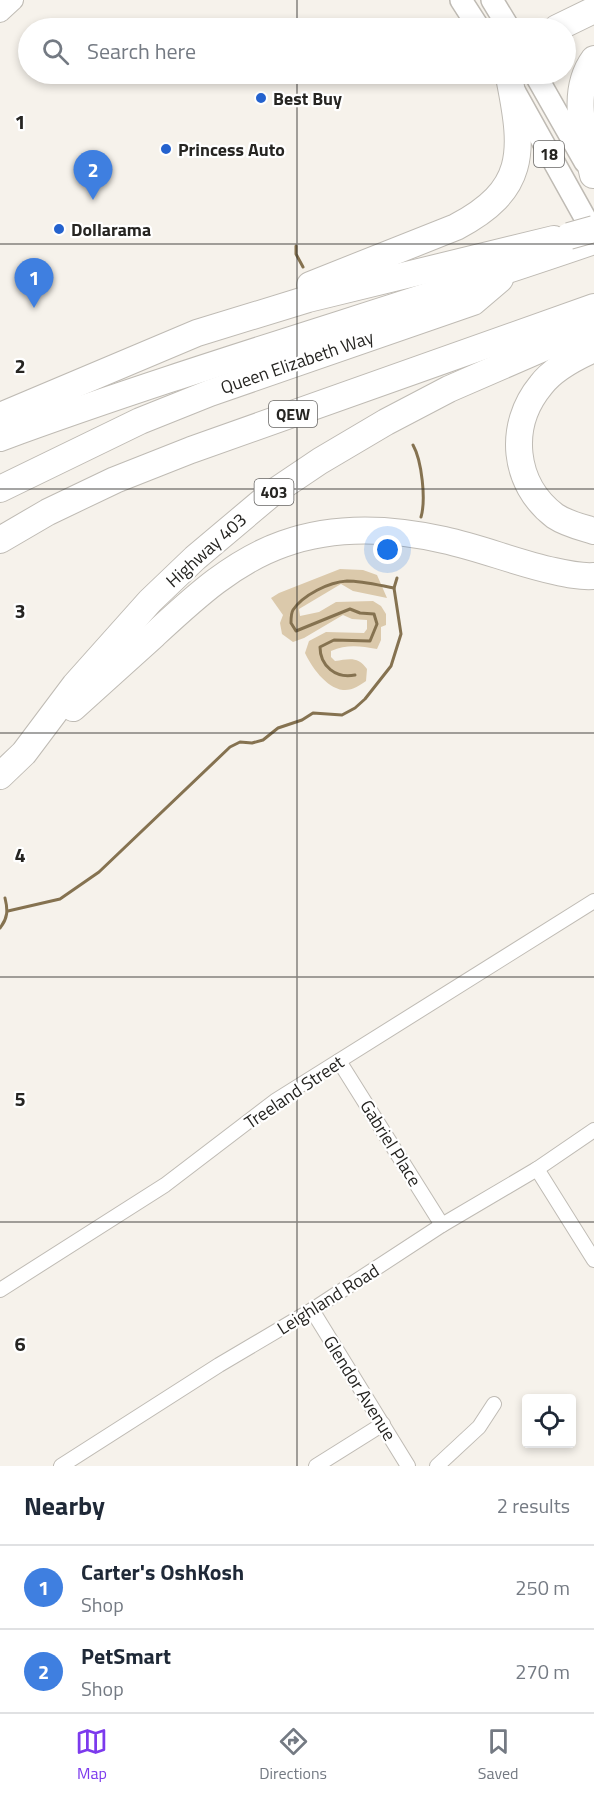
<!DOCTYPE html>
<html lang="en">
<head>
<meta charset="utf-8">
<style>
  :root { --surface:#fff; --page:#f6f6f7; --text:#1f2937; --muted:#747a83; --line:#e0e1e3; --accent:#7c3aed }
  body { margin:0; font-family:"Titillium Web",sans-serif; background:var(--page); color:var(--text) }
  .controls { position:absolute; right:18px; bottom:18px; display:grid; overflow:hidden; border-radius:6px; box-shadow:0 3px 9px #0003 }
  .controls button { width:54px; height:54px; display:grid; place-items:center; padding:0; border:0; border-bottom:2px solid var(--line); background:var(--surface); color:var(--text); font:30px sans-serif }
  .you { position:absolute; left:388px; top:550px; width:21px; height:21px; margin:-15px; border:4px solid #fff; border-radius:50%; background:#1a73e8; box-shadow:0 0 0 9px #1a73e833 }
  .badge { display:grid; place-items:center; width:39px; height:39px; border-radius:50%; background:var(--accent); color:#fff; font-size:20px; font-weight:700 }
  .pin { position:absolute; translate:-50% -50px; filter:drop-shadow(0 2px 3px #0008) }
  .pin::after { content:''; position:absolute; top:32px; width:21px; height:18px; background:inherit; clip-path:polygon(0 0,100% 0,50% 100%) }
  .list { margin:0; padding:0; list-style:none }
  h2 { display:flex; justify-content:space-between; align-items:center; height:78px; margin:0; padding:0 24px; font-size:26px }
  h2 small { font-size:20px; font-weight:400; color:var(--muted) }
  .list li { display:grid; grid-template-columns:39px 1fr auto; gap:18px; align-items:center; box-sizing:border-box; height:84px; padding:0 24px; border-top:2px solid var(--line) }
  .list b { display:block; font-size:22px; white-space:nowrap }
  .list p { margin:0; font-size:20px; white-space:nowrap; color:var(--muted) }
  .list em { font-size:20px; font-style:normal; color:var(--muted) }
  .icon { flex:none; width:33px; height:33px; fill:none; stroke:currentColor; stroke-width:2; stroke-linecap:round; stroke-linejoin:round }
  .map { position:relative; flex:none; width:594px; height:1466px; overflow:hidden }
  .search { position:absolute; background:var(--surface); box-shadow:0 3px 9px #0003; left:18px; right:18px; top:18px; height:66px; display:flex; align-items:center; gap:15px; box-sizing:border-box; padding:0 21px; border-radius:33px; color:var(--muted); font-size:22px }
  .sheet { height:246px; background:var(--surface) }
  nav { display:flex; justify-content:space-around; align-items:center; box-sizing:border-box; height:84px; border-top:2px solid var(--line); background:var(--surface); font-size:16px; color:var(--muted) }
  nav a { display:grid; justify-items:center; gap:3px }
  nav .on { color:var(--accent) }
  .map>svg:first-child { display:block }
  .green { fill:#dbc9ab }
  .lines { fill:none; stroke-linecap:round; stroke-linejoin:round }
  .stream { stroke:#857250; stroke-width:3 }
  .street-casing { stroke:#bfbbb4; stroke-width:16 }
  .secondary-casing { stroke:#bfbbb4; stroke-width:22 }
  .primary-casing { stroke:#bfbbb4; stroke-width:24 }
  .highway-casing { stroke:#bfbbb4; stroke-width:28 }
  .street { stroke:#fff; stroke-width:14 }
  .secondary { stroke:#fff; stroke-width:20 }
  .primary { stroke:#fff; stroke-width:21 }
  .highway { stroke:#fff; stroke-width:26 }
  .highway-bridge-casing { stroke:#bfbbb4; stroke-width:28; stroke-linecap:butt }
  .highway-bridge { stroke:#fff; stroke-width:26 }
  .grid { fill:none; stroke:#262522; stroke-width:1.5; stroke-opacity:0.55 }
  .poi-dot { fill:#2462ce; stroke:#fff; stroke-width:2 }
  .labels { text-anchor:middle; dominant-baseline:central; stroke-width:4.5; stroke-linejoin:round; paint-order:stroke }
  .shield { fill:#fff; stroke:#676664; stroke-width:1.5 }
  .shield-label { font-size:16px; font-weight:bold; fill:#262522 }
  .poi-label { font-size:18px; font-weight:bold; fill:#262522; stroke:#fff; text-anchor:start }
  .street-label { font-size:18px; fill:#262522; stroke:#fff }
  .grid-label { font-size:20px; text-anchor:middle; font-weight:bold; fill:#262522; stroke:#fff; stroke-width:4.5; stroke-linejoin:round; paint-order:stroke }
</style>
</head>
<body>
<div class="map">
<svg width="594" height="1466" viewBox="0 0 594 1466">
  <rect width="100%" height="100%" fill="#f6f2eb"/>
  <!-- green -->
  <path class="green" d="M340 569 363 570 377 575 387 598 353 591 341 584 299 609 300 616 319 612 336 602 373 601 381 606 386 614V625L381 627V640L377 649C360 646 347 644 331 651V657L335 661C349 659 358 656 367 669L366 681C360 685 352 691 343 690 326 688 311 666 305 653L309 641 326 632 364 633 367 629V620L352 619 343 615 304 638 293 642 282 634 280 623 283 615 271 598 279 593Z"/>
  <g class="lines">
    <!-- stream -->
    <g class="stream">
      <polyline points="296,246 296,254 303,267"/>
      <path d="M413 445C422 461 426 500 421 517"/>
      <path d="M355 675C336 679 320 666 320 647L334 640 370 641 377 624 374 614 360 613 350 609 296 631 291 623C291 619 291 613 293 610 303 595 329 582 347 581 362 581 378 585 394 588L397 578"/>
      <polyline points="8,911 60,899 99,872 230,747 240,742 252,743 263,740 278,728 302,720 313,713 342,715 355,708 365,699 391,666 401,634 394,588"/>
      <path d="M0 928C8 918 8 910 5 898"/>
    </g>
    <!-- street casing -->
    <g class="street-casing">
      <g id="street">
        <polyline points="339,1061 442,1225"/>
        <polyline points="537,1169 594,1260"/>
        <polyline points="0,1290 165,1185 275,1101 594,901"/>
        <polyline points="312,1310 408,1466"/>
        <polyline points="61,1466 219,1365 312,1310 442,1225 537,1169 594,1130"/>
        <polyline points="316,1466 383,1424"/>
        <polyline points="437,1466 479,1427 494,1404"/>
      </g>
    </g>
    <!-- secondary casing -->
    <g class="secondary-casing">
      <polyline id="secondary" points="0,12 13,0"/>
    </g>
    <!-- primary casing -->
    <g class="primary-casing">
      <g id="primary">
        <polyline points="461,0 479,28"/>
        <polyline points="492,0 509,28"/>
        <polyline points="535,74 585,162"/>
        <polyline points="515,92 594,234"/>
      </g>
    </g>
    <!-- highway casing -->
    <g class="highway-casing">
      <g id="highway">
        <polyline points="557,28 594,10"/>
        <path d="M593 175C585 138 569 93 594 59"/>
        <path d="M310 285 456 227C526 190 524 153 510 82"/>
        <path d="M594 349C576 357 553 369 541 385 507 426 513 484 555 516 567 524 581 527 594 531"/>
        <polyline points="0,416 197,333 308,299 554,239"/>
        <path d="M0 438C196 366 397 309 594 241"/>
        <polyline points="0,489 140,421 210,393 473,302 500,279"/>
        <polyline points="0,540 48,512 115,480 191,450 594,307"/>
        <path d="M73 708C100 684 127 659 154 635 193 599 232 562 283 544 336 525 391 528 444 540 481 548 517 563 554 571 567 574 580 577 594 576"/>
        <polyline points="0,776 24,753 75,685 150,601 195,558 271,494 320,461 386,422 449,389 594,326"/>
      </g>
    </g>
    <!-- street -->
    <use href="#street" class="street"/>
    <!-- secondary -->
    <use href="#secondary" class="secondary"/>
    <!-- primary -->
    <use href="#primary" class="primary"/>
    <!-- highway -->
    <use href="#highway" class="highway"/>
    <!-- highway-bridge casing -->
    <g class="highway-bridge-casing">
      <polyline id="highway-bridge" points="569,236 594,229"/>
    </g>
    <!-- highway-bridge -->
    <use href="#highway-bridge" class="highway-bridge"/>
  </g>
  <!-- grid -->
  <path class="grid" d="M297 0V28M297 74V1466M0 244H594M0 489H594M0 733H594M0 977H594M0 1222H594"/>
  <!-- markers -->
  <g class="poi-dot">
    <circle cx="261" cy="98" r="6"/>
    <circle cx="166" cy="149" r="6"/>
    <circle cx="59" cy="229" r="6"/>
  </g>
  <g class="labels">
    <!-- shield labels -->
    <g class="shield">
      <rect x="534" y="141" width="30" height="26" rx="4.5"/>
      <rect x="269" y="401" width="48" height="26" rx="4.5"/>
      <rect x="254.5" y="479" width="39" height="26" rx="4.5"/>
    </g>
    <g class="shield-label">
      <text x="549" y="154">18</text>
      <text x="293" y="414">QEW</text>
      <text x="274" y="492">403</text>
    </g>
    <!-- poi labels -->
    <g class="poi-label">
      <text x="273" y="98">Best Buy</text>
      <text x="178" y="149">Princess Auto</text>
      <text x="71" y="229">Dollarama</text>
    </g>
    <!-- street labels -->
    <g class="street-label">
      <text transform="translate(297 362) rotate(-19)">Queen Elizabeth Way</text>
      <text transform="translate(206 550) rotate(-42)">Highway 403</text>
      <text transform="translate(294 1092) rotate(-34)">Treeland Street</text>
      <text transform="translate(391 1143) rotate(58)">Gabriel Place</text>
      <text transform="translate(328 1299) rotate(-32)">Leighland Road</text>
      <text transform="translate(360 1388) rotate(58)">Glendor Avenue</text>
    </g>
  </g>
  <g class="grid-label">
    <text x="20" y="129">1</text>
    <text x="20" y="373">2</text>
    <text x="20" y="618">3</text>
    <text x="20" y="862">4</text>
    <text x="20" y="1106">5</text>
    <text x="20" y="1351">6</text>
  </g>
</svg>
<div class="controls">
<button><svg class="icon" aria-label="locate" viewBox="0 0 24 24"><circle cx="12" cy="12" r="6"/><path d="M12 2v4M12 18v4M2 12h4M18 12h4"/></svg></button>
</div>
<div class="you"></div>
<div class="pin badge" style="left:34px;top:308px;background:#3f7fe0">1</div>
<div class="pin badge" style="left:93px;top:200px;background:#3f7fe0">2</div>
<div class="search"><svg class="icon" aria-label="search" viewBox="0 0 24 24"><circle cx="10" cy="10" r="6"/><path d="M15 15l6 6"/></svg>Search here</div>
</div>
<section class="sheet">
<h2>Nearby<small>2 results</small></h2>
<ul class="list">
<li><span class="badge" style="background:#3f7fe0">1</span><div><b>Carter's OshKosh</b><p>Shop</p></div><em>250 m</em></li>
<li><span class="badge" style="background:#3f7fe0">2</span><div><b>PetSmart</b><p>Shop</p></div><em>270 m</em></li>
</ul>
</section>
<nav>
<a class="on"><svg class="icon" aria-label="map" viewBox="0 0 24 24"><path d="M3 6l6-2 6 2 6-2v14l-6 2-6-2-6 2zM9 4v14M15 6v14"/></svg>Map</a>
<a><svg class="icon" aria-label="directions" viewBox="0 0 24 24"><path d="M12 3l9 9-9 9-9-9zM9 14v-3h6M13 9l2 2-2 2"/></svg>Directions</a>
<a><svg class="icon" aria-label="saved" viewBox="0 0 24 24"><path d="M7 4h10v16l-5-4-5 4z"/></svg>Saved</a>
</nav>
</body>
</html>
